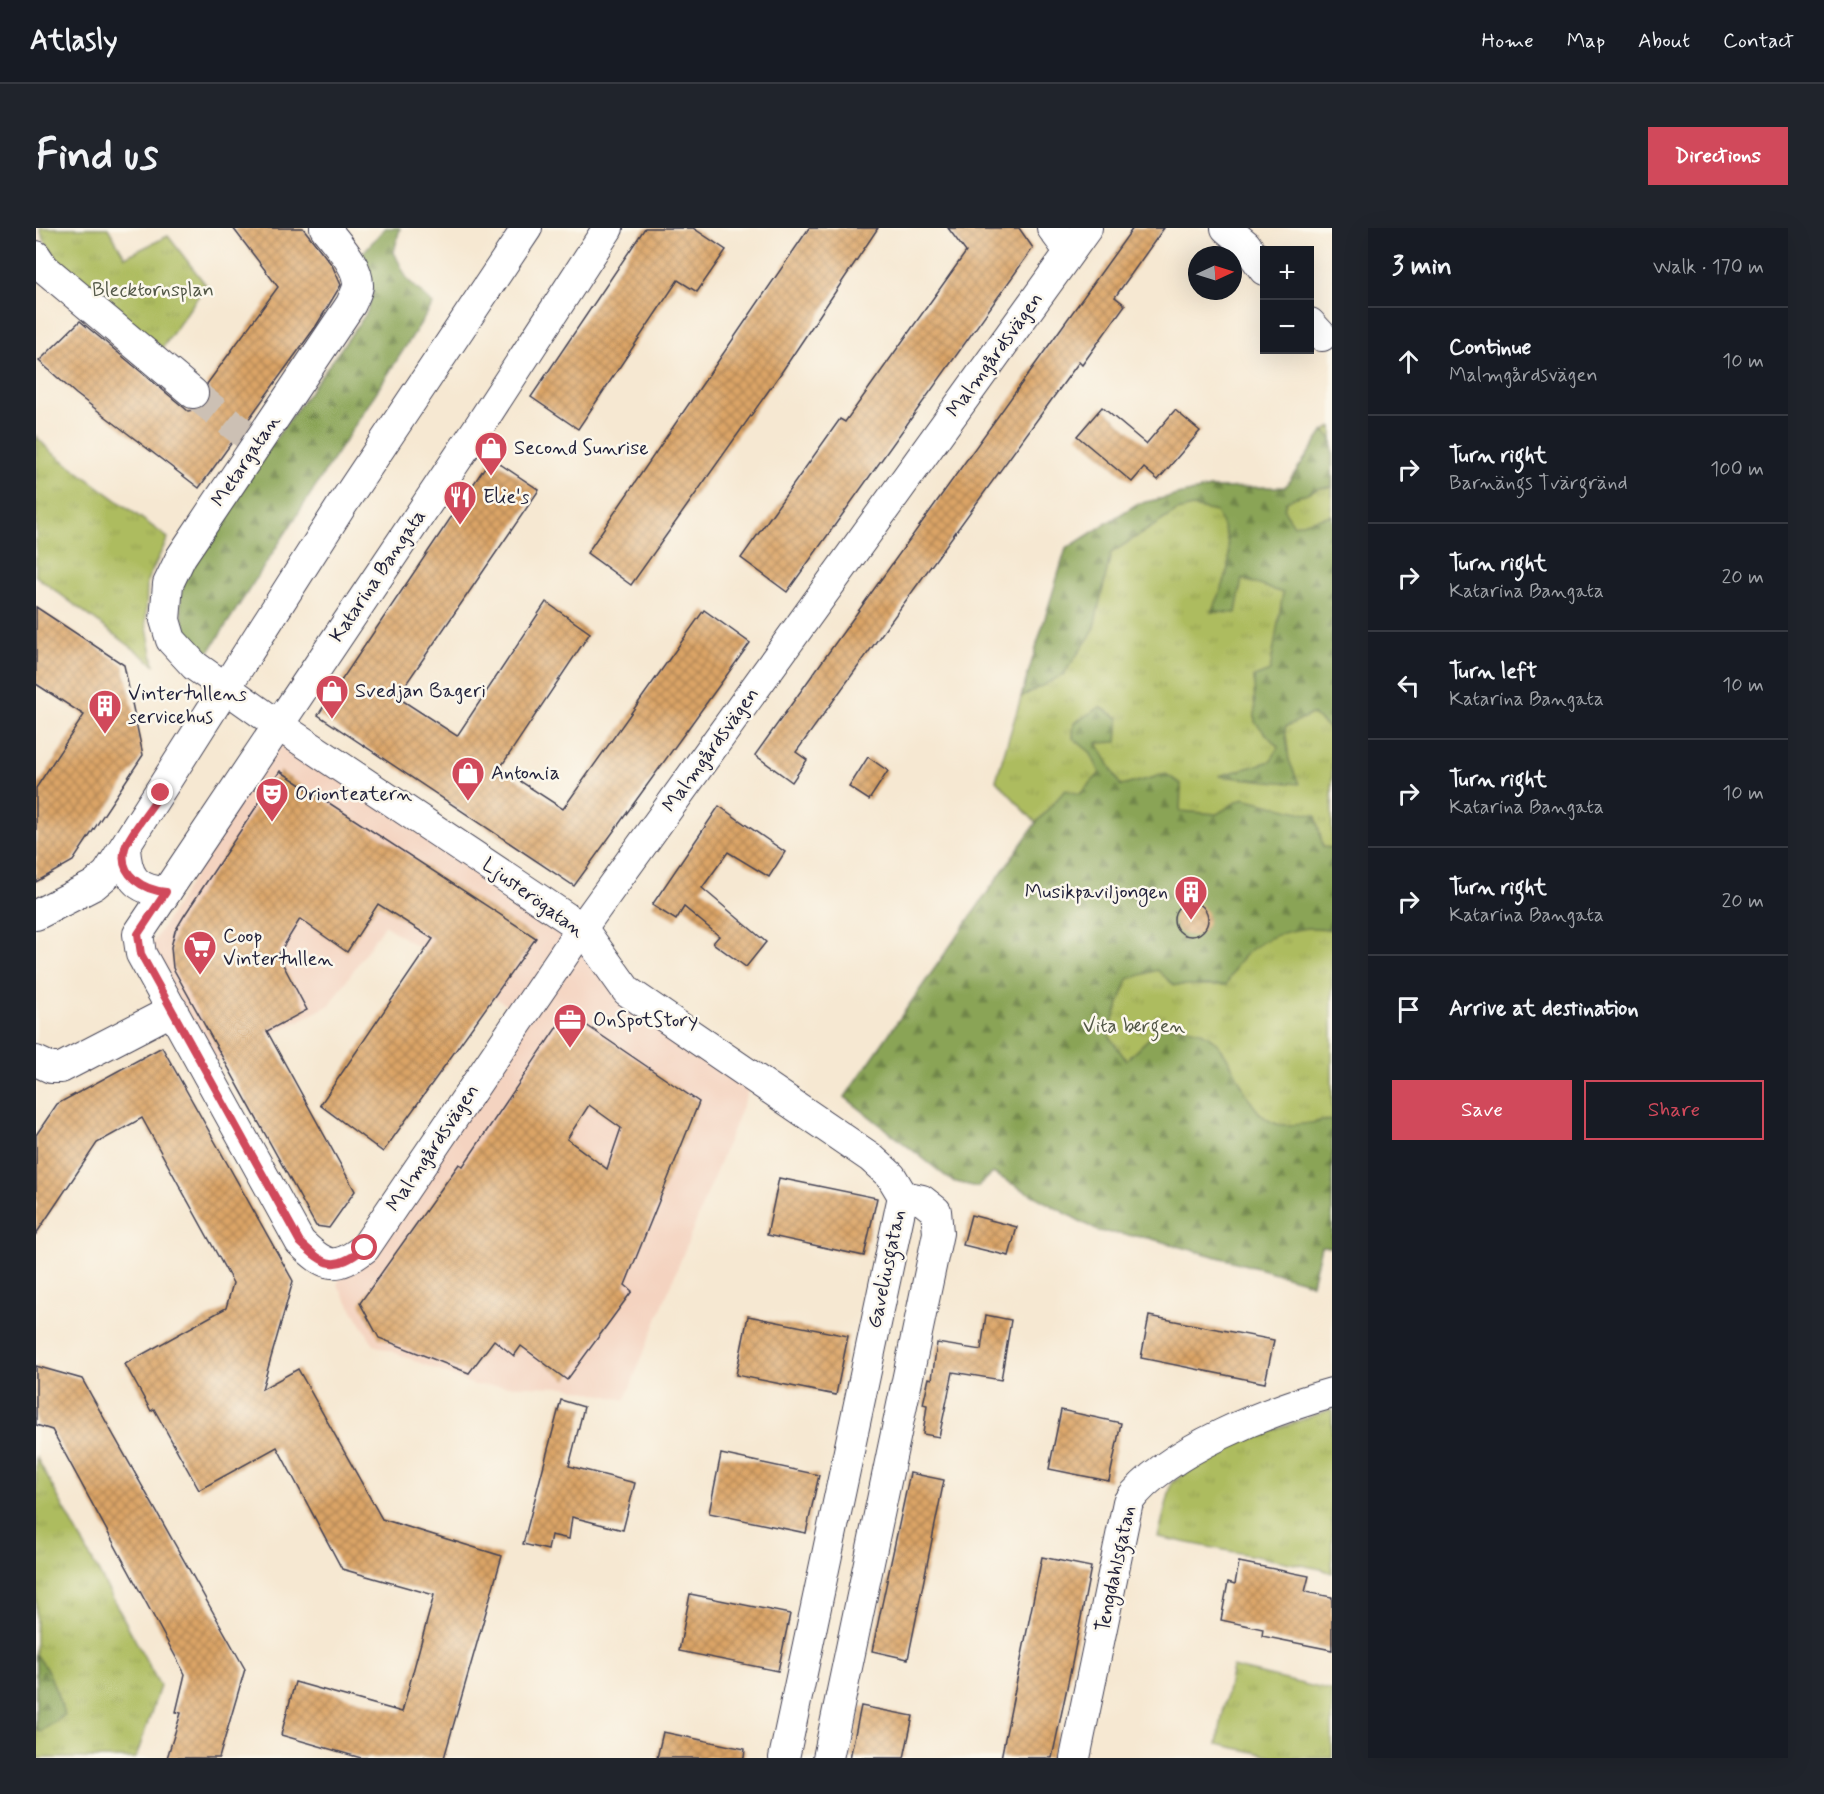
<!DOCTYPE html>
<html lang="en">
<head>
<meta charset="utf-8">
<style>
  :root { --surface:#171b24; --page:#20242c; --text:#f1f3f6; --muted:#9ea1a6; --line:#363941; --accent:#d1495b }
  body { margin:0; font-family:Mynerve,sans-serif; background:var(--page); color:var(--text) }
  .controls { position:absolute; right:18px; top:18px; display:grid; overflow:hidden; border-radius:0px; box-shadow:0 6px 24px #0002 }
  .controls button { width:54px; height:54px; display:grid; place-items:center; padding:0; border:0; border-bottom:2px solid var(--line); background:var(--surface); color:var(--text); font:30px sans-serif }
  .compass { position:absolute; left:1152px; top:18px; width:54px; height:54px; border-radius:50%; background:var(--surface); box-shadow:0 6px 24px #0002; rotate:86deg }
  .stop { position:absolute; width:18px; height:18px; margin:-14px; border:4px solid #d1495b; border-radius:50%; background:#fff }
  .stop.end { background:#d1495b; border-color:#fff; box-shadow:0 2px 6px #0008 }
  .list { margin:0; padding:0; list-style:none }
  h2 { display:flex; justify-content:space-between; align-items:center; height:78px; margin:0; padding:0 24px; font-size:26px }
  h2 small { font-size:20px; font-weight:400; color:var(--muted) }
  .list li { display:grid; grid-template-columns:39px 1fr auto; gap:18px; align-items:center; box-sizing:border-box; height:108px; padding:0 24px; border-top:2px solid var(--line) }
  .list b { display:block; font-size:22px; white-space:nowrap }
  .list p { margin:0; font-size:20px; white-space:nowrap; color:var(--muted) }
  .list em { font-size:20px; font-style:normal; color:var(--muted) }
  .actions { display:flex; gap:12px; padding:18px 24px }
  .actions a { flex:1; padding:14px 0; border:2px solid var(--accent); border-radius:0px; text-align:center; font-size:21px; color:var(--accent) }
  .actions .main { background:var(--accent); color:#fff }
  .icon { flex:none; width:33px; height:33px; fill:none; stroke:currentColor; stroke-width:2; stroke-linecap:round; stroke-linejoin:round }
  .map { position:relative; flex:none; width:1296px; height:1530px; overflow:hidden; border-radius:0px }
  header { display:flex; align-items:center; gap:36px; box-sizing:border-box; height:84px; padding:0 30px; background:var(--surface); border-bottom:2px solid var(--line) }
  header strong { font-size:28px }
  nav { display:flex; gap:33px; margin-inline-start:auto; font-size:21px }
  .intro { display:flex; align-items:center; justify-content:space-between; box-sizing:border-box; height:144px; padding:0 36px }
  h1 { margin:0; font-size:42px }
  .button { padding:15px 27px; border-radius:0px; background:var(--accent); color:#fff; font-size:21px; font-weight:700 }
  main { display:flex; gap:36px; padding:0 36px }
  aside { flex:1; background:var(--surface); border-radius:0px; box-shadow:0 6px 24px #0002 }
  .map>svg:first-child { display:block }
  .built { fill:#f4d3c0 }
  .grass { fill:url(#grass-tufts); stroke:#686f4d; stroke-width:1.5 }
  .forest { fill:url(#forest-firs); stroke:#566348; stroke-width:1.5 }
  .building { fill:url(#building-cross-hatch); fill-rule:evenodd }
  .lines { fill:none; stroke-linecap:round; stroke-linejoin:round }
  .street-tunnel { stroke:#ccc0b4; stroke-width:30; stroke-dasharray:30 15; stroke-linecap:butt }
  .street-casing { stroke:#424052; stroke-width:32 }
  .street { stroke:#fff; stroke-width:30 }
  .route { stroke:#d1495b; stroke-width:8 }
  .labels { text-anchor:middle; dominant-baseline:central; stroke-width:5; stroke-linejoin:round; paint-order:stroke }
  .park-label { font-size:20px; fill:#535848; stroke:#fbf7ec }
  .street-label { font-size:20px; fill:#22223b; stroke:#fbf7ec }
  .poi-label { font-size:20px; fill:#22223b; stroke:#fbf7ec; text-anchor:start }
</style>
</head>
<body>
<header>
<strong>Atlasly</strong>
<nav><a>Home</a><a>Map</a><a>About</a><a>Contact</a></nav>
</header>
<div class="intro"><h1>Find us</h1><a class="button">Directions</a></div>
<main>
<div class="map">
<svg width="1296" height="1530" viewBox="0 0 1296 1530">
  <defs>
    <pattern id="grass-tufts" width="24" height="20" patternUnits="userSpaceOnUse" patternTransform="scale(1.5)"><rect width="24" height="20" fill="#adbc5f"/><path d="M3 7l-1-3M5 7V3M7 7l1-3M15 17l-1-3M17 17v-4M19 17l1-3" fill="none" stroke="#95a153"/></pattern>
    <pattern id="forest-firs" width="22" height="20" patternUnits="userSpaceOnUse" patternTransform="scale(1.5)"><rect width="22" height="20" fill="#8aa456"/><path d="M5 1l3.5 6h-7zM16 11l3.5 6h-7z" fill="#708548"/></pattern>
    <pattern id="building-cross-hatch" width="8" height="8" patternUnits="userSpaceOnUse" patternTransform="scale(1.5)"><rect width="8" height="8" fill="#dba466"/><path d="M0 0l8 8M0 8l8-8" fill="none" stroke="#b18555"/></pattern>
  </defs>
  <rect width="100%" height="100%" fill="#fbf7ec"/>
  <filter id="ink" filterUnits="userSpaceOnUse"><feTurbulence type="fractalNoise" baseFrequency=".0167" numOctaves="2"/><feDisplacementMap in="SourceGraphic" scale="12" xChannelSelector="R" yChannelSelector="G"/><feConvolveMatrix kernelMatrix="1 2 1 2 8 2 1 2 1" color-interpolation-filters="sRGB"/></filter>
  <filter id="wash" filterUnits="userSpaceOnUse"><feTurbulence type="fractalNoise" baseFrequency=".008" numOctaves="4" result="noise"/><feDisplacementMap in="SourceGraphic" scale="24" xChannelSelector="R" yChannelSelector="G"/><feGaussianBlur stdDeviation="1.35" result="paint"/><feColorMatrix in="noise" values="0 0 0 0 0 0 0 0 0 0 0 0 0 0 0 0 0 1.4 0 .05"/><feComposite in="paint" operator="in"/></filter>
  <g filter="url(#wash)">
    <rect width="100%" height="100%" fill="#f6e8d2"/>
    <!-- built -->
    <polygon class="built" points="249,501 546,695 591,769 716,853 589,1172 530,1159 438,1157 360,1125 338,1117 301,1056 483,785 348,697 294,777 179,834 113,721"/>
    <!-- grass -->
    <g class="grass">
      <path d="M4 0H72L89 29 132 8 170 57 123 125C97 101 8 32 4 0Z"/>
      <polygon points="1296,199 1296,1019 1285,1018 1276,1055 1113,1010 1062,1003 957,945 941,959 916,953 809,869 1000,595 960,552 1030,321 1101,276 1174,260 1249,259 1288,203"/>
      <polygon points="0,208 13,222 132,310 111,353 110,394 118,436 0,348"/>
      <polygon points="1296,1181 1296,1345 1285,1341 1122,1309 1136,1254 1193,1218"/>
      <polygon points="0,1228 124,1458 100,1530 0,1530"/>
      <polygon points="1196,1439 1296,1463 1296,1530 1245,1530 1181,1516"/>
    </g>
    <!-- forest -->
    <g class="forest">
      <path d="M349 0H364L358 24 371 51 397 76 169 430C133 385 142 365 163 316L330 86C341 60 336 52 323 29Z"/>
      <path d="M1288 203 1296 211V259L1284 260 1250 273 1248 282 1258 297 1296 287V503L1276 486 1249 499 1253 532 1263 556 1183 548 1235 533 1242 519 1219 494 1218 449 1234 443 1247 365 1206 351 1200 385 1176 384C1193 346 1202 323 1180 284L1156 279 1141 283 1075 325 1057 404 1027 447 985 469 1030 321 1101 276 1174 260 1249 259Z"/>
      <path d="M1064 479 1083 490 1081 514 1061 515 1085 558 1130 546 1145 556 1144 583 1181 586 1207 570 1280 588 1287 619 1296 620V702C1267 695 1228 707 1207 729 1200 736 1195 748 1190 757H1138L1121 742 1092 751 1072 806 1090 832 1127 797C1138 799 1152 799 1163 803 1202 818 1204 885 1241 896 1254 900 1282 893 1296 892V1019L1285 1018 1276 1055 1113 1010 1062 1003 957 945 941 959 916 953 809 869 1000 595 1029 562 1044 566 1064 545 1054 524 1037 510 1038 495Z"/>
      <polygon points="0,1426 13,1445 29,1487 4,1504 0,1498"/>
    </g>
    <g id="blocks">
      <!-- building -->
      <g class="building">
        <polygon points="197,0 267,0 296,37 305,57 280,98 163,260 40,166 3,133 44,93 152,183 163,181 174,169 171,156 242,59"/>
        <polygon points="609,0 657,0 690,22 661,64 642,52 542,201 495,169"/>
        <polygon points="773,0 842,0 743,148 595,357 551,325"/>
        <polygon points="912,0 983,0 997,20 751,364 705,330 804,191 809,194 930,24"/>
        <polygon points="1097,0 1128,0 1079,69 1089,77 1046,137 1043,134 760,524 771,532 756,554 719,527"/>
        <polygon points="1066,179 1110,216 1139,182 1164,203 1122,252 1108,240 1096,254 1041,208"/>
        <polygon points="455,230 503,262 361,469 421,508 510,374 554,405 464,540 527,581 668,382 714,415 538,658 282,487"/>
        <polygon points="0,379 88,437 107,527 37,633 0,654 0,560 48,487 0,456"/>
        <polygon points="832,529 852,543 833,572 813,559"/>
        <polygon points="244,543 500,710 347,924 284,877 397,711 342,676 311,724 264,691 242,727 271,782 231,803 319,963 293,1000 280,998 137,740 135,719 139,703 148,688"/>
        <polygon points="683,578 749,624 733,649 692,624 666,660 730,714 710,739 677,715 683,708 648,679 640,692 616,677"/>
        <circle cx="1155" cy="691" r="17"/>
        <path d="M531 784 663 874 589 1057 596 1063 531 1152 485 1118 478 1128 458 1112 433 1145 343 1110 324 1075 423 936 427 938ZM553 877 585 900 571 941 531 911Z"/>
        <polygon points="126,819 257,1053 226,1161 262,1141 346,1291 466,1328 408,1530 325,1530 245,1507 259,1454 366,1484 398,1367 306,1341 241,1219 163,1262 118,1181 115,1183 89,1136 190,1080 197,1055 106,890 61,915 0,1006 0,907 21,876"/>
        <polygon points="743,950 841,970 828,1028 731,1007"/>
        <polygon points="935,987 981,999 973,1028 927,1017"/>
        <polygon points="950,1087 975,1092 965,1152 917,1144 903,1209 887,1206 891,1177 887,1176 893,1150 896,1151 901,1115 945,1122"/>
        <polygon points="712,1088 812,1108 800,1167 700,1147"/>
        <polygon points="1113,1088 1238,1112 1229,1155 1105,1130"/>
        <polygon points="0,1138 46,1151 209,1441 183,1530 131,1530 145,1485 140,1484 149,1446 16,1202 0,1197"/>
        <polygon points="525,1172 548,1179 533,1238 599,1255 587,1302 536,1289 533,1311 515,1307 512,1322 487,1316"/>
        <polygon points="1025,1182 1085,1195 1073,1253 1013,1241"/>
        <polygon points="685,1226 783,1247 770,1305 673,1285"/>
        <polygon points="874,1245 908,1252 872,1431 836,1423"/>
        <polygon points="1006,1329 1055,1339 1036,1436 1016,1530 965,1530"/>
        <polygon points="1203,1334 1273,1348 1269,1364 1296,1369 1296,1422 1226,1408 1227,1401 1185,1392 1192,1354 1199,1356"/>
        <polygon points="654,1366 754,1386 742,1443 643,1423"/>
        <polygon points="825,1478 877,1488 868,1530 814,1530"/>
        <polygon points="627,1504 709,1521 708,1530 621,1530"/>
      </g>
    </g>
  </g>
  <g filter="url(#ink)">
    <use href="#blocks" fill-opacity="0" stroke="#424052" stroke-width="1.5"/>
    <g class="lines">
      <!-- street-tunnel -->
      <polyline class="street-tunnel" points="157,165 210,207"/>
      <!-- street casing -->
      <g class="street-casing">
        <g id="street">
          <path d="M289 0C300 15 323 37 322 58 321 64 317 71 315 76L145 329 132 356 129 392 135 412 159 438 242 497 546 700 591 763 834 929 855 948 867 968"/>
          <path d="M572 0 444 197 102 706 105 726 264 1014C290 1039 299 1043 329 1020L546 700 1051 0"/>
          <polyline points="1016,0 1033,23"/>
          <polyline points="1190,0 1210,17 1228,42"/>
          <polyline points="0,28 8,40 157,165"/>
          <polyline points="1274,95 1286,108"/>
          <path d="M89 620C91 649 99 662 130 664"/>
          <polyline points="0,687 58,657 71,646 306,277 491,0"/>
          <polyline points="0,833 15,840 25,840 137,782"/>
          <polyline points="748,1530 867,968"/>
          <polyline points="792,1530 902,1005 900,983 886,972 867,968"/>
          <path d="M1039 1530 1092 1274C1130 1222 1235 1182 1296 1165"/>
        </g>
      </g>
      <!-- street -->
      <use href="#street" class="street"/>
    </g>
  </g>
  <g class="lines" filter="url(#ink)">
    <!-- route -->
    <path class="route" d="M125 565C117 577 92 608 89 620 81 647 108 662 130 664L102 706 105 726 264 1014C290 1039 299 1043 329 1020"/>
  </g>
  <!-- icons -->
  <defs>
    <g id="shop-pin" transform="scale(1.725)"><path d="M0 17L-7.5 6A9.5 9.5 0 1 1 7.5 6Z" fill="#d1495b" stroke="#fbf7ec"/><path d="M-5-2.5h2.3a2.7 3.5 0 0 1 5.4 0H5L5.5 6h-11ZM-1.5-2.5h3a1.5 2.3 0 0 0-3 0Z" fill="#fff"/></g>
    <g id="restaurant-pin" transform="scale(1.725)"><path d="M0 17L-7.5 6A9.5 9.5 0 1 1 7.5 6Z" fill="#d1495b" stroke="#fbf7ec"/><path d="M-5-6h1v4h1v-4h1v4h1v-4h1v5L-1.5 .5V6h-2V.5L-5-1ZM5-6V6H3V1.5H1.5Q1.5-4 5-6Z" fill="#fff"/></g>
    <g id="building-pin" transform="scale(1.725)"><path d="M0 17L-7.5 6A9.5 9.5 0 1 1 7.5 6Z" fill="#d1495b" stroke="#fbf7ec"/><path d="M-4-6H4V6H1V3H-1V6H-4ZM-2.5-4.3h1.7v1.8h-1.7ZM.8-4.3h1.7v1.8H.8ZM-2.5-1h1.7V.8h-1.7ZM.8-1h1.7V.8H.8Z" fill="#fff"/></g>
    <g id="theatre-pin" transform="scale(1.725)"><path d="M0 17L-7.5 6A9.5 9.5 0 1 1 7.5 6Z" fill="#d1495b" stroke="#fbf7ec"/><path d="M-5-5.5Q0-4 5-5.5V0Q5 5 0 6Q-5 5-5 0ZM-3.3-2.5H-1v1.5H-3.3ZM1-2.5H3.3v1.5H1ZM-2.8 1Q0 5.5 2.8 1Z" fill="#fff"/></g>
    <g id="supermarket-pin" transform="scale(1.725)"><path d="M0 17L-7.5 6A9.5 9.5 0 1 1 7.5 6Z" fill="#d1495b" stroke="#fbf7ec"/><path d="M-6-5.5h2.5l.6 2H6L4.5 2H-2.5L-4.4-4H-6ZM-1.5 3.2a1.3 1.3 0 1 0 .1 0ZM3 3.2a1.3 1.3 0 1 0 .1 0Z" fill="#fff"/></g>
    <g id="office-pin" transform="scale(1.725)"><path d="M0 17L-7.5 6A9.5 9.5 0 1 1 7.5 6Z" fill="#d1495b" stroke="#fbf7ec"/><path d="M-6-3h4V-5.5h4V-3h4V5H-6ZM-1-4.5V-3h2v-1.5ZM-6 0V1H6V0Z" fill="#fff"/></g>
  </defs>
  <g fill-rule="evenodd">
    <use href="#shop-pin" x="455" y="220"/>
    <use href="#restaurant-pin" x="424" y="269"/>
    <use href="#shop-pin" x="296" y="463"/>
    <use href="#building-pin" x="69" y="478"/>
    <use href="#shop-pin" x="432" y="545"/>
    <use href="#theatre-pin" x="236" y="566"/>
    <use href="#building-pin" x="1155" y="664"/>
    <use href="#supermarket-pin" x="164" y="719"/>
    <use href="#office-pin" x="534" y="792"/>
  </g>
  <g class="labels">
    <!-- park labels -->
    <g class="park-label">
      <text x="117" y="62">Blecktornsplan</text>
      <text x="1098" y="798">Vita bergen</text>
    </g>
    <!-- street labels -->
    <g class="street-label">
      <text transform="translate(959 127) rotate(-54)">Malmgårdsvägen</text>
      <text transform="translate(210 233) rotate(-56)">Metargatan</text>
      <text transform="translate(342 348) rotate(-56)">Katarina Bangata</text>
      <text transform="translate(675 522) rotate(-54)">Malmgårdsvägen</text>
      <text transform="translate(497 670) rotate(36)">Ljusterögatan</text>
      <text transform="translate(397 920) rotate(-56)">Malmgårdsvägen</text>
      <text transform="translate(851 1041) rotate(-78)">Gaveliusgatan</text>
      <text transform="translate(1080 1341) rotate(-78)">Tengdahlsgatan</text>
    </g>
    <!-- poi labels -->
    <g class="poi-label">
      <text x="478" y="220">Second Sunrise</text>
      <text x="447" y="269">Elie's</text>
      <text x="319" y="463">Svedjan Bageri</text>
      <text x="92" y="466">Vintertullens<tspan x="92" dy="23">servicehus</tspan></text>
      <text x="455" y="545">Antonia</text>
      <text x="259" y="566">Orionteatern</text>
      <text x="1132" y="664" text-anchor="end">Musikpaviljongen</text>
      <text x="187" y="708">Coop<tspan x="187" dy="23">Vintertullen</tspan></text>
      <text x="557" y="792">OnSpotStory</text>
    </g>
  </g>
</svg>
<div class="controls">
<button>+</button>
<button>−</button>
</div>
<svg class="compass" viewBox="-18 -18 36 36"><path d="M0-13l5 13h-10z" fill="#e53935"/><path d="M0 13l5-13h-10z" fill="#9ea1a6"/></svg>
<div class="stop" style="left:329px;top:1020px"></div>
<div class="stop end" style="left:125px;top:565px"></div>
</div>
<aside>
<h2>3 min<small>Walk · 170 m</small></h2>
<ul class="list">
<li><svg class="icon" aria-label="ahead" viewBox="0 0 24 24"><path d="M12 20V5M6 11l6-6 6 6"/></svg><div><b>Continue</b><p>Malmgårdsvägen</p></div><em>10 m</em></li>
<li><svg class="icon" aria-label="right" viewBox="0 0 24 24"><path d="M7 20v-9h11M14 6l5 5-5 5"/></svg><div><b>Turn right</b><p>Barnängs Tvärgränd</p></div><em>100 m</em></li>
<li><svg class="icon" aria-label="right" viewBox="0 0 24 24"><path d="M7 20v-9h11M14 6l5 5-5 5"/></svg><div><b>Turn right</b><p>Katarina Bangata</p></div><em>20 m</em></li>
<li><svg class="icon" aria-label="left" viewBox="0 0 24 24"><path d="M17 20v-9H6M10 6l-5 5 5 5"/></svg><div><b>Turn left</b><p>Katarina Bangata</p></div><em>10 m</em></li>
<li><svg class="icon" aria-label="right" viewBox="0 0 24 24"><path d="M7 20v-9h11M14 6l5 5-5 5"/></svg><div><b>Turn right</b><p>Katarina Bangata</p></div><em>10 m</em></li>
<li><svg class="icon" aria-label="right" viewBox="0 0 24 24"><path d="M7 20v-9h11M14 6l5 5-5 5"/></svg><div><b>Turn right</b><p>Katarina Bangata</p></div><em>20 m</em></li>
<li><svg class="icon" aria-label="arrive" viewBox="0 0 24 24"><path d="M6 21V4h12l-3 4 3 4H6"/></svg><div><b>Arrive at destination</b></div></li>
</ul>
<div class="actions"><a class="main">Save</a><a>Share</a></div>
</aside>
</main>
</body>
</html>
